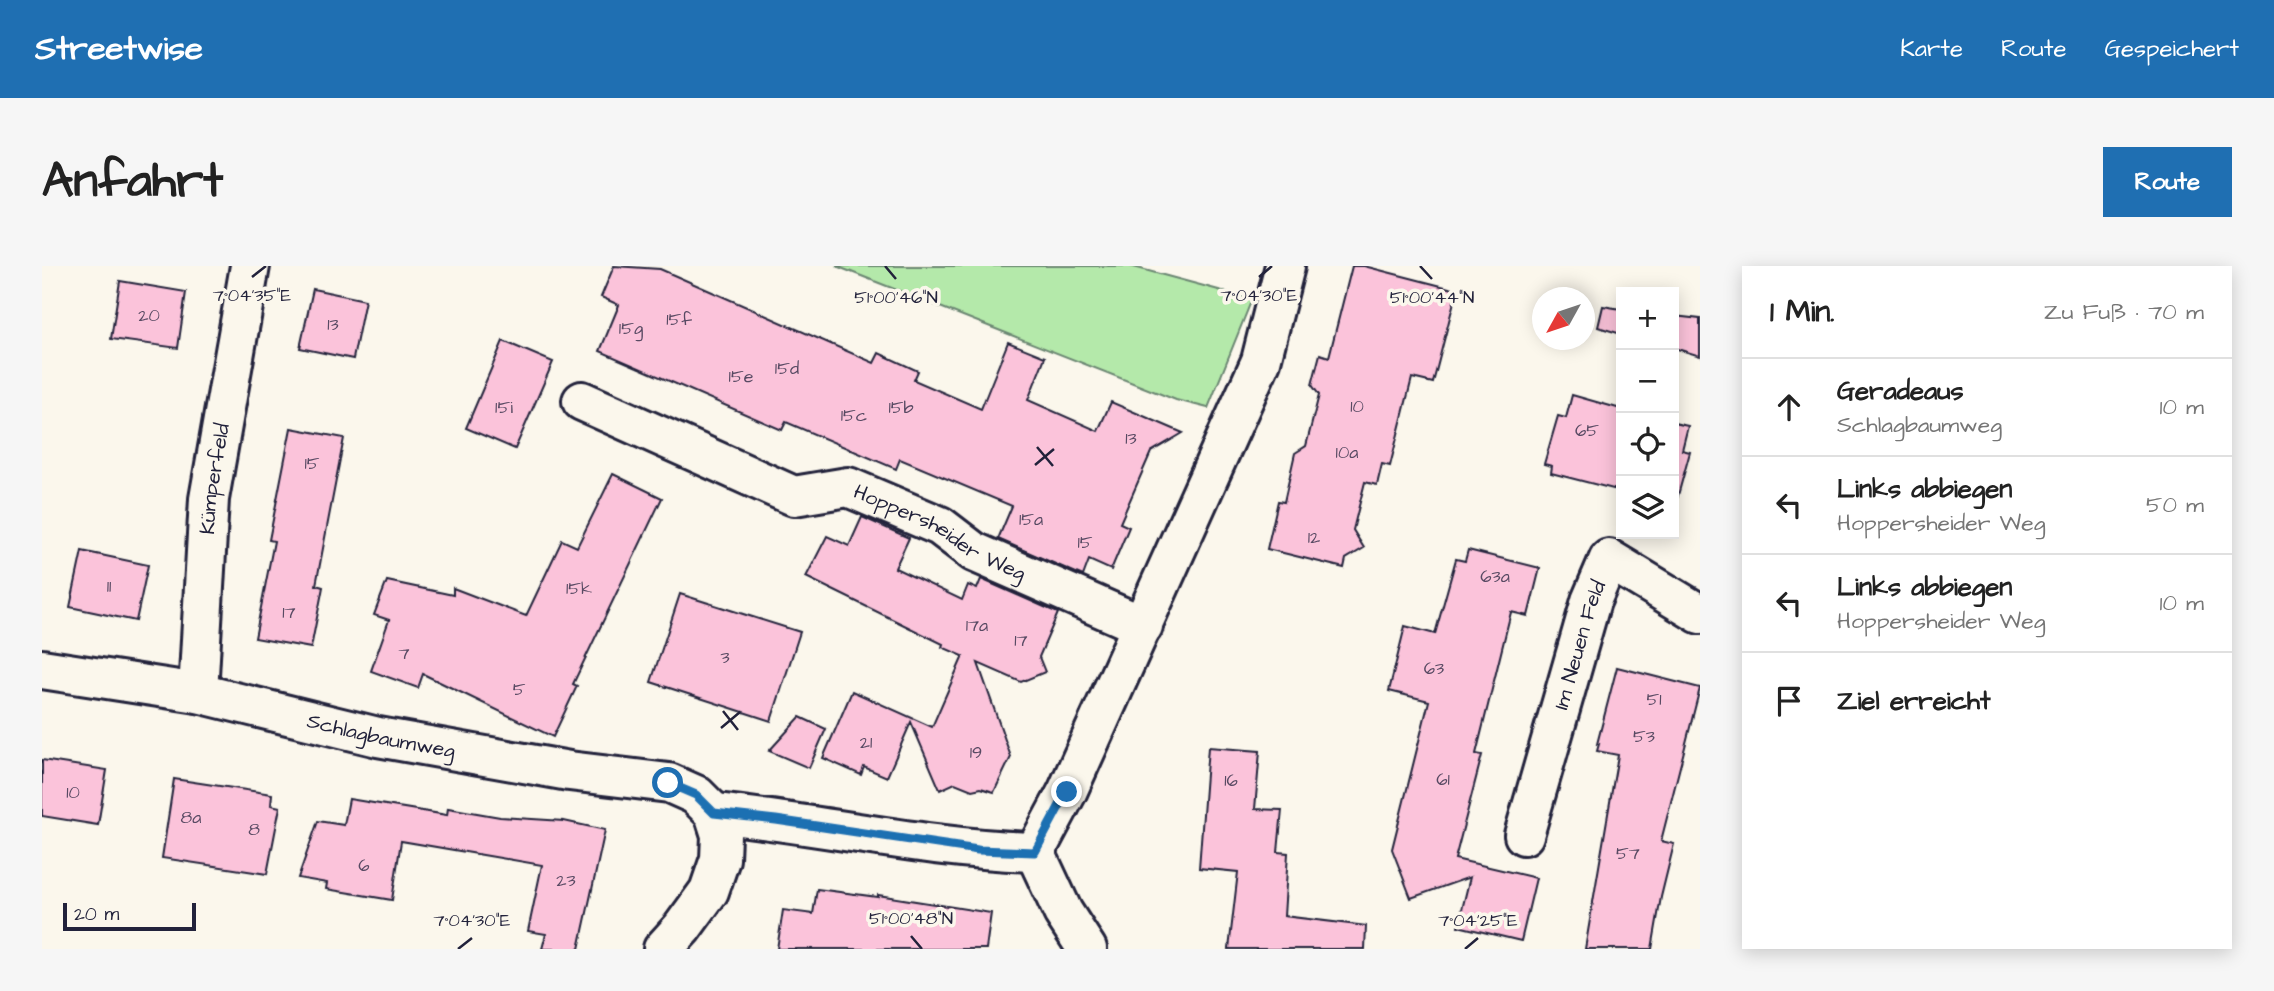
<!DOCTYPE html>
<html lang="de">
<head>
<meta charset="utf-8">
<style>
  :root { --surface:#fff; --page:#f6f6f6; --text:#222; --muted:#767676; --line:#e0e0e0; --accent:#1f6fb2 }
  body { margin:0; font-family:"Architects Daughter",sans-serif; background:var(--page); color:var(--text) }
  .controls { position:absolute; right:21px; top:21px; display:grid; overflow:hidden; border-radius:0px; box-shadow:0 4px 18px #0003 }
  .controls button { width:63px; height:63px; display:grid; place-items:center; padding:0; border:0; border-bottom:2px solid var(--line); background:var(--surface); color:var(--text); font:35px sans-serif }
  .compass { position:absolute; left:1490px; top:21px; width:63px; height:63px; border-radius:50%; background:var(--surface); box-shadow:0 4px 18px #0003; rotate:230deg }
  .scale { position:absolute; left:21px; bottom:18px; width:133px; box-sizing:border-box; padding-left:7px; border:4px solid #22223b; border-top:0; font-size:19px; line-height:24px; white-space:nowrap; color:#22223b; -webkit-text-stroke:5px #fbf7ec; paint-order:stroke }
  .stop { position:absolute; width:21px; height:21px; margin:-16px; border:5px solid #1f6fb2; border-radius:50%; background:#fff }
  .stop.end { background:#1f6fb2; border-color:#fff; box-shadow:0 2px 7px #0008 }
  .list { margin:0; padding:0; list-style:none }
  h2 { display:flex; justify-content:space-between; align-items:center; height:91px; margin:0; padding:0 28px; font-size:30px }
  h2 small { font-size:23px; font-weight:400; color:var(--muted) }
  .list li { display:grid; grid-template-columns:46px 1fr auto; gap:21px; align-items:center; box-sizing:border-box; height:98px; padding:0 28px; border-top:2px solid var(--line) }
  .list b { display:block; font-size:26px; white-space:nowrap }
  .list p { margin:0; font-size:23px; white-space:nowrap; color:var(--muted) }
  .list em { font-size:23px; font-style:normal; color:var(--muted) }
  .icon { flex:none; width:38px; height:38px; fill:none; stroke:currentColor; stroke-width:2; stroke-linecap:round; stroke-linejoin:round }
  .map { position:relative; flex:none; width:1658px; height:683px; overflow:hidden; border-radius:0px }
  header { display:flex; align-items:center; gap:42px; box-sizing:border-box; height:98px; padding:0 35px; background:var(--accent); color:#fff }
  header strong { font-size:33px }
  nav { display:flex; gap:38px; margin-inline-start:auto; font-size:24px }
  .intro { display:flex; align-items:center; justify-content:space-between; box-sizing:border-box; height:168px; padding:0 42px }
  h1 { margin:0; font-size:49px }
  .button { padding:18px 32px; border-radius:0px; background:var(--accent); color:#fff; font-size:24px; font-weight:700 }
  main { display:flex; gap:42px; padding:0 42px }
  aside { flex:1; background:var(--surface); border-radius:0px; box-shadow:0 4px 18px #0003 }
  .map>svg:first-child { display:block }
  .green { fill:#b4e9aa; stroke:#6b8672; stroke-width:2 }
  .building { fill:#fbc3da; stroke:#22223b; stroke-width:2 }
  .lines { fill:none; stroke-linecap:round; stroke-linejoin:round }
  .minor-casing { stroke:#22223b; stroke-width:44 }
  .minor { stroke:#fbf7ec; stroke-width:38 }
  .route { stroke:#1f6fb2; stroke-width:9 }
  .ticks { fill:none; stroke:#22223b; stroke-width:2.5 }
  .labels { text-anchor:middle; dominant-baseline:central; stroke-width:7; stroke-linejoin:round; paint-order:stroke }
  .number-label { font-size:18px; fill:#584a63 }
  .street-label { font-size:21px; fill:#22223b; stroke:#fbf7ec }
  .ticks-label { font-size:18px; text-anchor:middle; fill:#22223b; stroke:#fbf7ec; stroke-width:7; stroke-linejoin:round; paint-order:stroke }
</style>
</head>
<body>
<header>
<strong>Streetwise</strong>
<nav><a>Karte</a><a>Route</a><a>Gespeichert</a></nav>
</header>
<div class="intro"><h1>Anfahrt</h1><a class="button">Route</a></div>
<main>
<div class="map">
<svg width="1658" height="683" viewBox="0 0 1658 683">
  <rect width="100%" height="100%" fill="#fbf7ec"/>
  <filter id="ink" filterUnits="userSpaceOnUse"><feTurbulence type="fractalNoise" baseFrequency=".0143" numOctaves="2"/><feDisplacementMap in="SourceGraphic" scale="14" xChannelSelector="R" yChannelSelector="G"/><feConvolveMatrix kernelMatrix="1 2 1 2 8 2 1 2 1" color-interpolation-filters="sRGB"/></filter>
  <g filter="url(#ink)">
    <!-- green -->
    <polygon class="green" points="794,0 1088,0 1210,33 1166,142 1134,134"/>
    <!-- building -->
    <g class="building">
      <polygon points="572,0 618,3 832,97 837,87 876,105 872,114 939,143 966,76 1003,91 986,134 1056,165 1069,136 1141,167 1109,186 1078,257 1087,261 1069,304 1047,294 1041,310 956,273 970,240 858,193 854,203 744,156 740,164 558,85 577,39 559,31"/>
      <polygon points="1310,0 1322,0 1415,24 1391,117 1370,112 1348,200 1340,198 1335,219 1323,216 1311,264 1322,282 1304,293 1302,302 1225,283 1236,235 1242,236 1253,187 1264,180 1277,129 1270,119 1278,88 1287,91"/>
      <polygon points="78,15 144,26 136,82 69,73"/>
      <polygon points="271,23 323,34 311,93 258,82"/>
      <polygon points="1561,40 1579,43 1579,68 1556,61"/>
      <polygon points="1632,50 1658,53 1658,90 1632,82"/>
      <polygon points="461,75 511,96 473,183 424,162"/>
      <polygon points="1530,129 1579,143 1579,225 1509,207 1510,200 1502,198 1516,150 1524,152"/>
      <polygon points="1632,157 1646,160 1640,184 1648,186 1635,233 1632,233"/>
      <polygon points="249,162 302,172 274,319 281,321 269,382 213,372 232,275 227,274"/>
      <polygon points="571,208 620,232 531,418 535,420 511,471 381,408 376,422 329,405 347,354 332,349 345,315 411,329 411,322 484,350 520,274 535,281"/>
      <polygon points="820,251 867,272 853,302 920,334 926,319 935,323 939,313 1016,347 997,391 1003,406 979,416 936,397 969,491 952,526 939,522 930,524 913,517 898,524 869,456 845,511 822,501 819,509 781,492 810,425 890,461 921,390 900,381 901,378 764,311 785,270 807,280"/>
      <polygon points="1426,284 1498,302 1486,350 1469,346 1434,488 1440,489 1413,593 1494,612 1479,675 1416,660 1428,611 1369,632 1350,583 1387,435 1347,425 1363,360 1393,368 1414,293 1423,295"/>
      <polygon points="40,285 106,299 94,355 28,341"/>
      <polygon points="638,328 758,366 729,455 609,416"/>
      <polygon points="1575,401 1658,422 1619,575 1632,578 1619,631 1610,683 1543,683 1576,489 1555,485 1557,478 1555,478"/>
      <polygon points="758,451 784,463 767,502 727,485"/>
      <polygon points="1166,481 1218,485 1213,543 1240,544 1236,586 1246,587 1242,650 1324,660 1323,683 1187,683 1196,606 1157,602"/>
      <polygon points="0,494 65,504 56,559 0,550"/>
      <polygon points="132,513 230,528 229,539 238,541 225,608 120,592"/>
      <polygon points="307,533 405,549 406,542 458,551 522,555 563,564 537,683 500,683 504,668 486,665 500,599 359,575 350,634 284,623 285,617 256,612 276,555 302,559"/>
      <polygon points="775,623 836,631 836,629 949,647 944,683 735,683 741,644 771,648"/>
    </g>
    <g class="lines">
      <!-- minor casing -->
      <g class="minor-casing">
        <g id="minor">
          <path id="s1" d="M540 135 752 230 806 221 898 260 932 286 1101 360"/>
          <path id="s2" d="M0 403 156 427 336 471 527 505 627 517 654 529 672 547 679 569 678 593 667 625 640 662 621 683"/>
          <path id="s3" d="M156 427 167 233 208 0"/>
          <path d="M672 547C779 558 885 583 993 586"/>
          <path id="s4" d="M1482 569 1549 335 1567 293 1658 348"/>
          <polyline points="993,586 1025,526 1219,95 1243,0"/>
          <polyline points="993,586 1021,646 1045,683"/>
        </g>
      </g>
      <!-- minor -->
      <use href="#minor" class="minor"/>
    </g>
  </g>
  <g class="lines" filter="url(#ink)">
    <!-- route -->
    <polyline class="route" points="626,517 654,529 672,547 734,554 936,584 993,586 1025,526"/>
  </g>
  <!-- ticks -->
  <path class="ticks" d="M843 0 854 13M1378 0 1390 13M210 11 224 0M1217 11 1230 0M995 181 1011 200M993 199 1012 183M681 445 696 464M679 462 698 446M869 670 880 683M416 683 430 672M1423 683 1436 672"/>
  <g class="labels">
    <!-- number labels -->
    <g class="number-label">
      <text x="107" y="49">20</text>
      <text x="637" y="53">15f</text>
      <text x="291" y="58">13</text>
      <text x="589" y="62">15g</text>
      <text x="745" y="102">15d</text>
      <text x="699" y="110">15e</text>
      <text x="1315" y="140">10</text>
      <text x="462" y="141">15i</text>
      <text x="859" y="141">15b</text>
      <text x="812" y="149">15c</text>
      <text x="1545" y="164">65</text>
      <text x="1089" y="172">13</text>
      <text x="1305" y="186">10a</text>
      <text x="270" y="197">15</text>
      <text x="989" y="253">15a</text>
      <text x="1272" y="271">12</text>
      <text x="1043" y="276">15</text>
      <text x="1453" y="310">63a</text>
      <text x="67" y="320">11</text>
      <text x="537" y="322">15k</text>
      <text x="247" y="346">17</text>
      <text x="935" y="359">17a</text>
      <text x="979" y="374">17</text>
      <text x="362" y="387">7</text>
      <text x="683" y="391">3</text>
      <text x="1392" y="402">63</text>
      <text x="477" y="423">5</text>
      <text x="1612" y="433">51</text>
      <text x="1602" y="470">53</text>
      <text x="824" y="476">21</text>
      <text x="934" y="486">19</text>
      <text x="1401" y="513">61</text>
      <text x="1189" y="514">16</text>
      <text x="31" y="526">10</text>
      <text x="149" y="551">8a</text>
      <text x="212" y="563">8</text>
      <text x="1586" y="587">57</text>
      <text x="322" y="599">6</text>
      <text x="524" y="614">23</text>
    </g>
    <!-- street labels -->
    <g class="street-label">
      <text stroke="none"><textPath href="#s3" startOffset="215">Kümperfeld</textPath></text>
      <text stroke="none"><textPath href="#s1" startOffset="390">Hoppersheider Weg</textPath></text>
      <text stroke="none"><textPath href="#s4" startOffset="198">Im Neuen Feld</textPath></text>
      <text stroke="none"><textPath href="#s2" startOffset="346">Schlagbaumweg</textPath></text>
    </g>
  </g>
  <g class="ticks-label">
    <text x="1217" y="35">7°04'30"E</text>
    <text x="210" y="35">7°04'35"E</text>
    <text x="854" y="37">51°00'46"N</text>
    <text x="1390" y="37">51°00'44"N</text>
    <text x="869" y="658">51°00'48"N</text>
    <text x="430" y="660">7°04'30"E</text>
    <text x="1436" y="660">7°04'25"E</text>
  </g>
</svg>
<div class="controls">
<button>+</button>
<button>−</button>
<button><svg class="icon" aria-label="locate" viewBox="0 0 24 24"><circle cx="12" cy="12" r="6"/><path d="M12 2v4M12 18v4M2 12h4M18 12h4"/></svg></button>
<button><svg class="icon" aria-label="layers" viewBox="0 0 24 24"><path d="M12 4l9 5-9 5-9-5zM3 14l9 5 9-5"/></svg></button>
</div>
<svg class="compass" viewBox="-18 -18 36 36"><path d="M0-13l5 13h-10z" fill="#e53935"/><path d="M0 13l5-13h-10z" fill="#767676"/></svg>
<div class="scale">20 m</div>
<div class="stop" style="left:626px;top:517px"></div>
<div class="stop end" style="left:1025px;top:526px"></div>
</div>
<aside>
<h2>1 Min.<small>Zu Fuß · 70 m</small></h2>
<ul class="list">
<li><svg class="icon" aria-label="ahead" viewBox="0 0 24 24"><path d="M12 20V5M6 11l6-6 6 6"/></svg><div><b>Geradeaus</b><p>Schlagbaumweg</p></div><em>10 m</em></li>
<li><svg class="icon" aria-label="left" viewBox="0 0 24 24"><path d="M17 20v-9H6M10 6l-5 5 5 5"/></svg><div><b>Links abbiegen</b><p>Hoppersheider Weg</p></div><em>50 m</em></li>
<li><svg class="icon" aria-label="left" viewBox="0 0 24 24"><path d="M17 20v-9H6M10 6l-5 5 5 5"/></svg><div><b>Links abbiegen</b><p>Hoppersheider Weg</p></div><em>10 m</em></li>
<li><svg class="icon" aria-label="arrive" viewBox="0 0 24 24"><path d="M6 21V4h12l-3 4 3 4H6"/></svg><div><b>Ziel erreicht</b></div></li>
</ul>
</aside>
</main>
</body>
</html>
